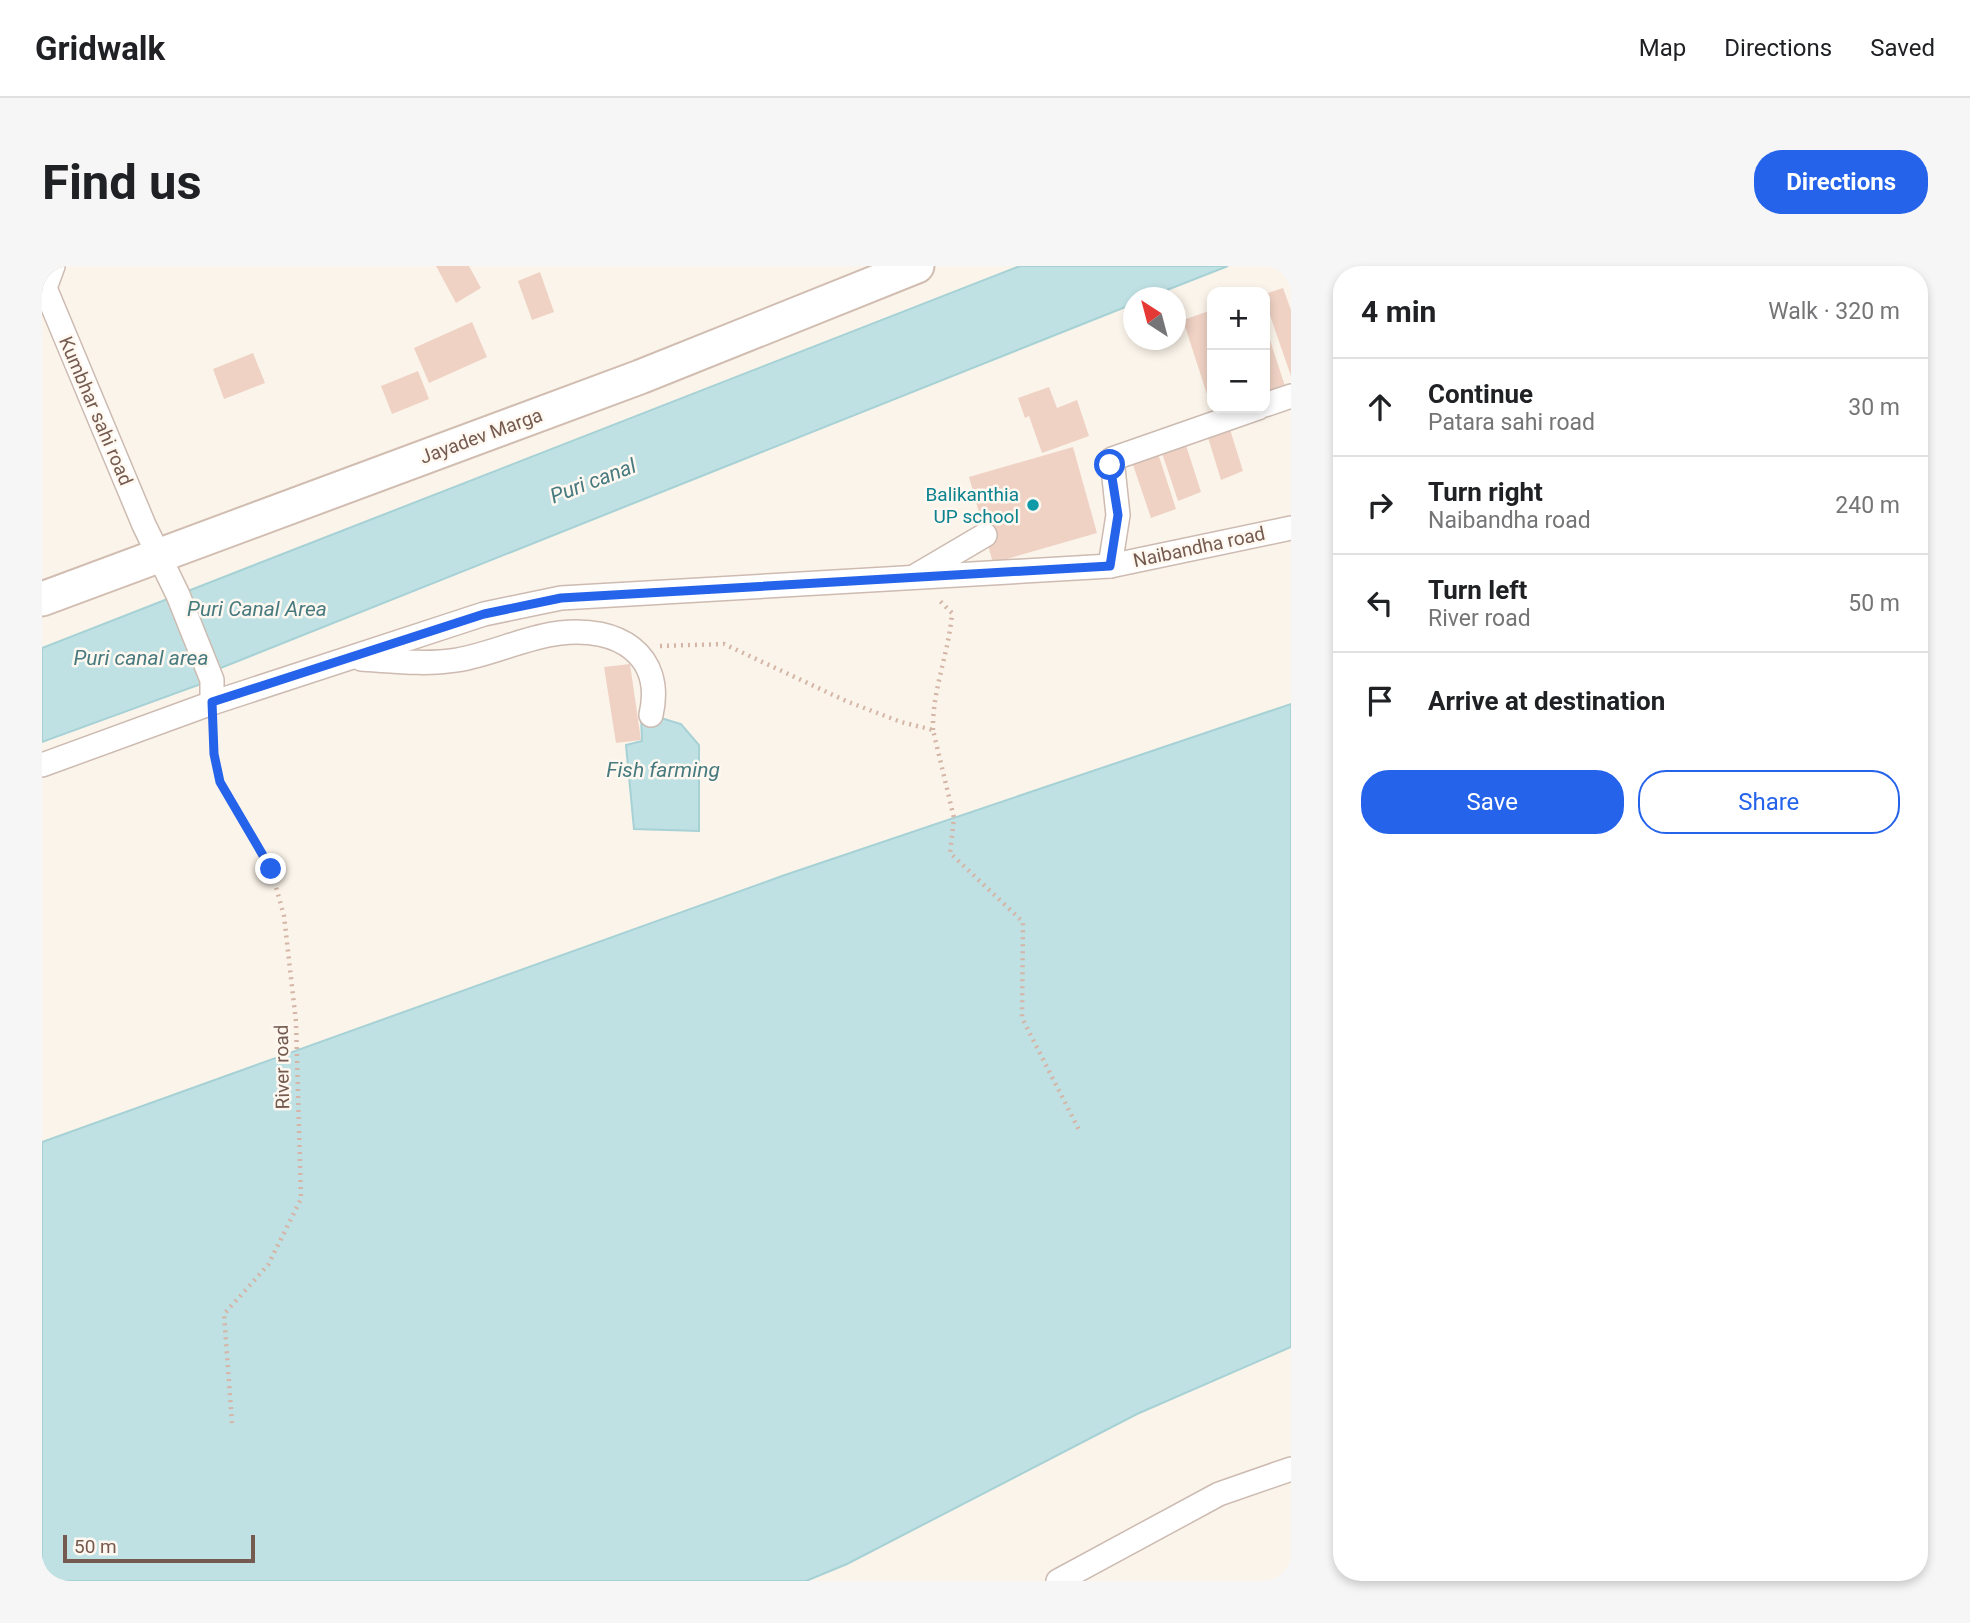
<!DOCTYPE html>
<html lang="en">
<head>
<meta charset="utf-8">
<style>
  :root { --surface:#fff; --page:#f6f6f6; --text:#202124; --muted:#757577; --line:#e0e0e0; --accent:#2563eb }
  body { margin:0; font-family:Roboto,sans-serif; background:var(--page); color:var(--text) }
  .controls { position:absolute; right:21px; top:21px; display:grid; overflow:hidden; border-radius:14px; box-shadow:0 4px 10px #0003 }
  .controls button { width:63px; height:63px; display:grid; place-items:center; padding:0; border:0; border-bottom:2px solid var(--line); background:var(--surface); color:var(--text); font:35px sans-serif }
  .compass { position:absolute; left:1081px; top:21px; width:63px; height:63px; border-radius:50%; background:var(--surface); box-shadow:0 4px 10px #0003; rotate:324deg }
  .scale { position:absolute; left:21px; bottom:18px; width:192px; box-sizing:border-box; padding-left:7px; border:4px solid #755a4f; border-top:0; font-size:19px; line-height:24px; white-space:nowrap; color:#755a4f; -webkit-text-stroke:5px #fef8f1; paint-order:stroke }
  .stop { position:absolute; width:21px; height:21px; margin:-16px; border:5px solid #2563eb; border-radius:50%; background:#fff }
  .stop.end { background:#2563eb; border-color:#fff; box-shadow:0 2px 7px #0008 }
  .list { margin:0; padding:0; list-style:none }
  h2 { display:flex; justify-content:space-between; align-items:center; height:91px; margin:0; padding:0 28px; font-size:30px }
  h2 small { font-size:23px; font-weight:400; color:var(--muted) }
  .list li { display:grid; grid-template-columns:46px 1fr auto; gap:21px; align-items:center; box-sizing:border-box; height:98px; padding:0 28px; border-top:2px solid var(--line) }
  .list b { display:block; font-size:26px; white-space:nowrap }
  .list p { margin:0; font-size:23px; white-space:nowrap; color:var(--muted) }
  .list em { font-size:23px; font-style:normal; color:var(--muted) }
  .actions { display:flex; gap:14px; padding:21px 28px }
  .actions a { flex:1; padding:16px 0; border:2px solid var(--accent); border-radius:28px; text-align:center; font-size:24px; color:var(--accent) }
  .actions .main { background:var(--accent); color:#fff }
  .icon { flex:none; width:38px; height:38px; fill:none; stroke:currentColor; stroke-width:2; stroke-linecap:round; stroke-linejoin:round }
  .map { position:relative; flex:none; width:1249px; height:1315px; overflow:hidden; border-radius:28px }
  header { display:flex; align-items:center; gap:42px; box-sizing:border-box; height:98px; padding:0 35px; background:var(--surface); border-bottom:2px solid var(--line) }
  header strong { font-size:33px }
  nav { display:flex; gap:38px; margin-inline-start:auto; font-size:24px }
  .intro { display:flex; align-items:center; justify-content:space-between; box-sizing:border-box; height:168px; padding:0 42px }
  h1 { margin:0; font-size:49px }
  .button { padding:18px 32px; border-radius:28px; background:var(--accent); color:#fff; font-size:24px; font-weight:700 }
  main { display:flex; gap:42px; padding:0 42px }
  aside { flex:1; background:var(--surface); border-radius:28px; box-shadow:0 4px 10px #0003 }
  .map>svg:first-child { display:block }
  .water { fill:#bfe1e4; stroke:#a6d1d5; stroke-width:2 }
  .building { fill:#efd2c4 }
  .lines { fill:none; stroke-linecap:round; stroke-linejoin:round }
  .street-casing { stroke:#cdbbb1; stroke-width:26 }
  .secondary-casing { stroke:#d2bdb1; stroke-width:37 }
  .path { stroke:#d4b5a6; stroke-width:4.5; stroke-dasharray:2 5; stroke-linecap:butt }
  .street { stroke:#fff; stroke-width:23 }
  .secondary { stroke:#fff; stroke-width:33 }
  .route { stroke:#2563eb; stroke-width:9 }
  .culture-dot { fill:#0f9aa8; stroke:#fef8f1; stroke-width:2.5 }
  .labels { text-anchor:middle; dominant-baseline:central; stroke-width:5; stroke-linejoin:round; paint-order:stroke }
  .street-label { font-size:19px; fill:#755a4f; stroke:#fef8f1 }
  .culture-label { font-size:19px; fill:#0d838f; stroke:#fef8f1; text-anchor:end }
  .water-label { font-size:21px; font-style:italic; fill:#477a7f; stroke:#fef8f1 }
</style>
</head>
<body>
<header>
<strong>Gridwalk</strong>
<nav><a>Map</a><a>Directions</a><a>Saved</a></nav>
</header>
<div class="intro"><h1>Find us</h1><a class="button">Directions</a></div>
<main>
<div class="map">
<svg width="1249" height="1315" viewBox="0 0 1249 1315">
  <rect width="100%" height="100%" fill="#fbf4ea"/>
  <!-- water -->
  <g class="water">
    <polygon points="978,0 1186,0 1107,31 1092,32 1091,38 176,403 170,414 0,476 0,382"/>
    <polygon points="1249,438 1249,1081 1095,1148 805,1298 764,1315 0,1315 0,876 740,610"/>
    <polygon points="609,449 639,458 657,479 657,565 592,563 584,479 600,475 599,451"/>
  </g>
  <!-- building -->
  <g class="building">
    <polygon points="394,0 427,0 439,22 414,37"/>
    <polygon points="498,6 512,46 490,54 476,15"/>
    <polygon points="1241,22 1249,44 1249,110 1223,35 1223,28"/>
    <polygon points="1170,44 1170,144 1141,54"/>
    <polygon points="430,56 445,91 387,117 372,82"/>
    <polygon points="1223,59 1243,120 1223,126"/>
    <polygon points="211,87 223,117 182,133 171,103"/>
    <polygon points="376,105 387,133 350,148 339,120"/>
    <polygon points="1007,121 1015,142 1035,134 1047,170 1000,187 987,150 983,152 976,132"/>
    <polygon points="1186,157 1201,205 1179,214 1164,165"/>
    <polygon points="1142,173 1159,226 1136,235 1118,181"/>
    <polygon points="1113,178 1134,243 1109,252 1088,190"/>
    <polygon points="1031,181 1055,267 951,297 927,211"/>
    <polygon points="588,398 599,474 574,477 562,401"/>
  </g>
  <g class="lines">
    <!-- street casing -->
    <g class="street-casing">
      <g id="street">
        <polyline points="11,0 3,22 102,259 136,329 170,414 170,437"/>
        <polyline points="1223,139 1249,130"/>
        <polyline points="1068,300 1076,249 1070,193 1216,142"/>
        <polyline points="875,309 943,269"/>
        <path d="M319 393C351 395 383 399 415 394 451 388 483 371 518 367 575 360 623 388 609 449"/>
        <polyline points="0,499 170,437 442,348 519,332 1068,300 1249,262"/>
        <polyline points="1016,1315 1177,1228 1249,1203"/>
      </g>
    </g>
    <!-- secondary casing -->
    <g class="secondary-casing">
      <polyline id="secondary" points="0,333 598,111 875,0"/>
    </g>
    <!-- path -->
    <g class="path">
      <polyline points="618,380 682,378 804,435 859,456 891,464 912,552 908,587 981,656 980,752 1037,864"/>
      <polyline points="171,462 172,488 178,516 229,603 242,650 254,756 259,933 226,999 182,1048 190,1157"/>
      <path d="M891 464C890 424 907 387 910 347L895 332"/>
    </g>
    <!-- street -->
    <use href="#street" class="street"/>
    <!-- secondary -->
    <use href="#secondary" class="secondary"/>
  </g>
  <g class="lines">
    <!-- route -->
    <polyline class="route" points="229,603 178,516 172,488 170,436 442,348 519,332 1068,300 1076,249 1068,199"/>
  </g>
  <!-- markers -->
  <circle class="culture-dot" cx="991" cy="239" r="7"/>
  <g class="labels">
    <!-- street labels -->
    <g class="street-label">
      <text transform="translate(54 145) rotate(67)">Kumbhar sahi road</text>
      <text transform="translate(439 170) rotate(-20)">Jayadev Marga</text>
      <text transform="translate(1157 281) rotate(-12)">Naibandha road</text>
      <text transform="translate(240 801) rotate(-91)">River road</text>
    </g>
    <!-- culture labels -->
    <g class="culture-label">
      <text x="977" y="228">Balikanthia<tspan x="977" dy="22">UP school</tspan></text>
    </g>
    <!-- water labels -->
    <g class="water-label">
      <text transform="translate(551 215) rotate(-21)">Puri canal</text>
      <text x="215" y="343">Puri Canal Area</text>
      <text x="99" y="392">Puri canal area</text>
      <text x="621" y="504">Fish farming</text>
    </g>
  </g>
</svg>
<div class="controls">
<button>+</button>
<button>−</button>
</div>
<svg class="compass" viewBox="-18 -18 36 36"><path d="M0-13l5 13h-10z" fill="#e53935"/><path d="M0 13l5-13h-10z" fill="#757577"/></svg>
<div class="scale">50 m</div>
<div class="stop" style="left:1068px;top:199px"></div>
<div class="stop end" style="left:229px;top:603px"></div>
</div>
<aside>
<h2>4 min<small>Walk · 320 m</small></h2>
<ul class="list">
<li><svg class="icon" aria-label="ahead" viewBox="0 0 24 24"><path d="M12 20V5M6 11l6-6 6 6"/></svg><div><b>Continue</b><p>Patara sahi road</p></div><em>30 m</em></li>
<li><svg class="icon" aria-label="right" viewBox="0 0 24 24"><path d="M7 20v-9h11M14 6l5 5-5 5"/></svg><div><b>Turn right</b><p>Naibandha road</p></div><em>240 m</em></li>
<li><svg class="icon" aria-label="left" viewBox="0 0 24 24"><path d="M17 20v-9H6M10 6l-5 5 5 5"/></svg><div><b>Turn left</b><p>River road</p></div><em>50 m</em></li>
<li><svg class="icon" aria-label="arrive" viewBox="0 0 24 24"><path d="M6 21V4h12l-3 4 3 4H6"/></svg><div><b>Arrive at destination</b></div></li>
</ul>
<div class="actions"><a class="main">Save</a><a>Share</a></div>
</aside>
</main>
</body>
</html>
